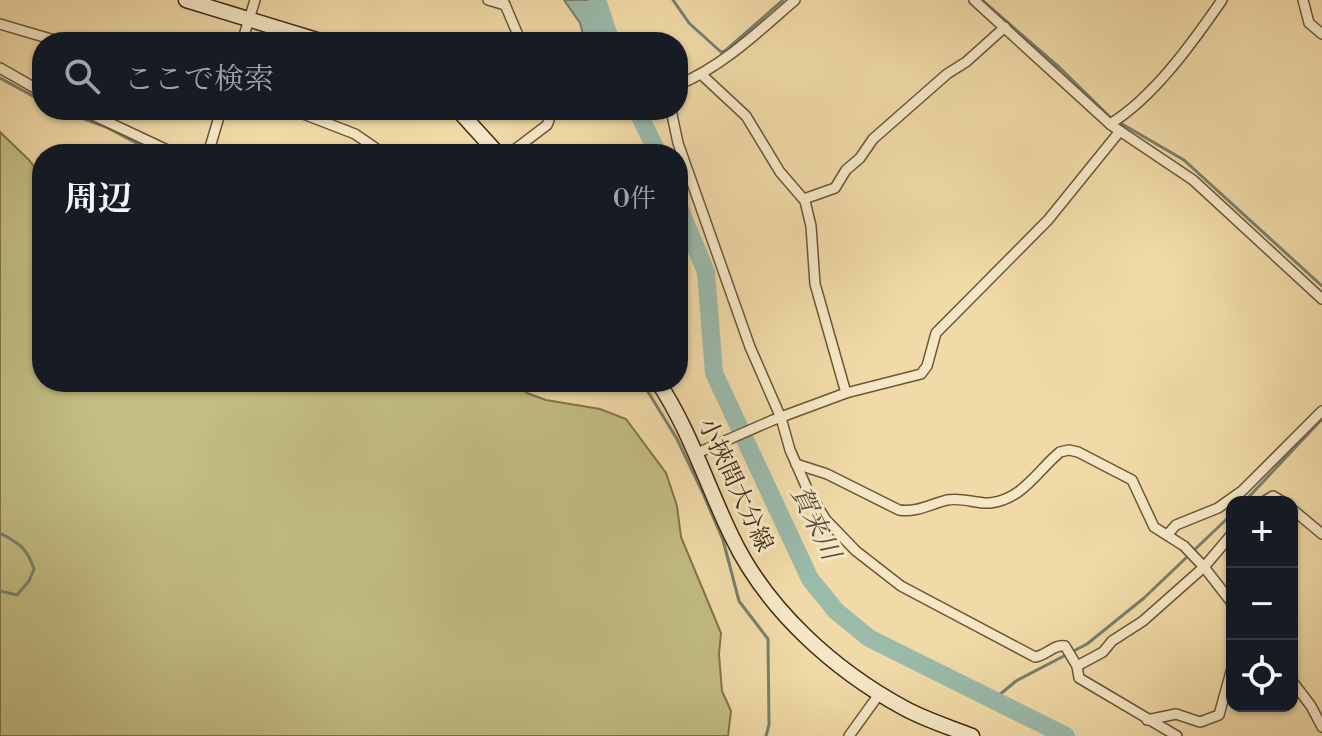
<!DOCTYPE html>
<html lang="ja">
<head>
<meta charset="utf-8">
<style>
  :root { --surface:#171b24; --page:#242831; --text:#f1f3f6; --muted:#9ea1a6; --line:#363941 }
  body { margin:0; font-family:"Libre Bodoni","Noto Serif JP",serif; background:var(--page); color:var(--text) }
  .controls { position:absolute; right:24px; bottom:24px; display:grid; overflow:hidden; border-radius:16px; box-shadow:0 2px 6px #0004 }
  .controls button { width:72px; height:72px; display:grid; place-items:center; padding:0; border:0; border-bottom:2px solid var(--line); background:var(--surface); color:var(--text); font:40px sans-serif }
  .list { margin:0; padding:0; list-style:none }
  h2 { display:flex; justify-content:space-between; align-items:center; height:104px; margin:0; padding:0 32px; font-size:34px }
  h2 small { font-size:26px; font-weight:400; color:var(--muted) }
  .icon { flex:none; width:44px; height:44px; fill:none; stroke:currentColor; stroke-width:2; stroke-linecap:round; stroke-linejoin:round }
  .map { position:relative; flex:none; width:1322px; height:736px; overflow:hidden }
  .search { position:absolute; background:var(--surface); box-shadow:0 2px 6px #0004; left:32px; top:32px; width:656px; height:88px; display:flex; align-items:center; gap:20px; box-sizing:border-box; padding:0 28px; border-radius:32px; color:var(--muted); font-size:30px }
  .panel { position:absolute; background:var(--surface); box-shadow:0 2px 6px #0004; left:32px; top:144px; width:656px; height:248px; border-radius:32px }
  .map>svg:first-child { display:block }
  .green { fill:#c2bd82; stroke:#81744a; stroke-width:2 }
  .water { fill:#9abaaa; stroke:#76806d; stroke-width:2 }
  .lines { fill:none; stroke-linecap:round; stroke-linejoin:round }
  .stream { stroke:#76806d; stroke-width:3 }
  .river { stroke:#9abaaa; stroke-width:18 }
  .street-casing { stroke:#6c5637; stroke-width:12 }
  .secondary-casing { stroke:#402a12; stroke-width:17 }
  .street { stroke:#f5e7c6; stroke-width:9 }
  .secondary { stroke:#f5e7c6; stroke-width:14 }
  .labels { text-anchor:middle; dominant-baseline:central; stroke-width:6; stroke-linejoin:round; paint-order:stroke }
  .street-label { font-size:24px; fill:#402a12; stroke:#f5e7c6 }
  .water-label { font-size:26px; font-style:italic; fill:#564e38; stroke:#f5e7c6 }
</style>
</head>
<body>
<div class="map">
<svg width="1322" height="736" viewBox="0 0 1322 736">
  <rect width="100%" height="100%" fill="#f0daa7"/>
  <filter id="stains"><feTurbulence type="fractalNoise" baseFrequency=".0025" numOctaves="4"/><feColorMatrix values="0 0 0 0 .2 0 0 0 0 .09 0 0 0 0 .02 0 0 0 .5 -.17"/></filter>
  <radialGradient id="worn" r=".72"><stop offset=".6" stop-color="#630" stop-opacity="0"/><stop offset="1" stop-color="#630" stop-opacity=".3"/></radialGradient>
  <!-- green -->
  <polygon class="green" points="0,132 29,160 42,177 42,382 514,382 527,393 546,400 600,409 626,419 666,473 677,506 681,537 721,633 719,654 722,691 731,711 728,736 0,736"/>
  <!-- water -->
  <polygon class="water" points="564,0 596,0 613,42 585,42 580,23"/>
  <g class="lines">
    <!-- stream -->
    <g class="stream">
      <polyline points="673,0 689,23 721,52 725,51 783,0"/>
      <polyline points="982,0 1060,68 1110,117 1184,160 1322,286"/>
      <polyline points="0,78 42,101"/>
      <polyline points="60,110 106,127 157,154"/>
      <polyline points="642,382 677,439 702,491 723,540 739,601 768,639 769,725 766,736"/>
      <polyline points="1244,502 1322,419"/>
      <path d="M0 533C19 543 27 548 34 569L29 581 17 595 0 591"/>
      <polyline points="992,701 1016,681 1087,644 1144,598 1232,514"/>
    </g>
    <!-- river -->
    <g class="river">
      <polyline points="597,0 611,42"/>
      <polyline points="637,110 658,154"/>
      <polyline points="678,205 706,272 714,373 810,579 836,611 869,638 1066,736"/>
    </g>
    <!-- street casing -->
    <g class="street-casing">
      <g id="street">
        <polyline points="488,0 505,5"/>
        <polyline points="503,0 521,42"/>
        <polyline points="974,0 1111,125 1193,180 1322,299"/>
        <polyline points="1303,0 1309,23 1322,34"/>
        <polyline points="0,24 61,42"/>
        <polyline points="242,42 255,0"/>
        <polyline points="0,68 42,92"/>
        <polyline points="702,75 746,116 780,172 805,201 811,226 815,284 846,393"/>
        <path d="M678 85C723 66 758 32 795 0"/>
        <polyline points="82,110 176,154"/>
        <polyline points="293,110 355,134 384,154"/>
        <path d="M671 110 678 143 750 347 781 418 790 450 809 493 826 520 856 551 901 586 1035 657C1047 655 1054 644 1065 646L1077 666 1079 678 1177 736"/>
        <path d="M1110 124C1154 97 1193 42 1222 0"/>
        <polyline points="208,154 221,110"/>
        <polyline points="509,154 547,125 549,120 547,110"/>
        <polyline points="804,199 835,188 846,170 860,158 873,139 947,74 966,62 1005,27"/>
        <polyline points="695,454 773,420 846,393 921,374 927,366 936,333 1048,220 1120,131"/>
        <path d="M796 464 827 474 899 510C916 513 931 504 947 500 963 497 976 504 990 503 1023 499 1037 471 1060 452L1069 450 1078 452 1132 480 1154 527 1184 546 1204 567 1232 603"/>
        <polyline points="1263,502 1273,496 1283,502"/>
        <polyline points="1292,509 1322,534"/>
        <polyline points="1167,535 1176,525 1218,508 1242,491 1322,411"/>
        <polyline points="1077,666 1103,652 1112,641 1143,621 1204,567 1232,534"/>
        <polyline points="1292,681 1311,706 1322,727"/>
        <polyline points="1147,720 1176,714 1200,722 1219,715 1232,668"/>
        <polyline points="849,736 880,693"/>
      </g>
    </g>
    <!-- secondary casing -->
    <g class="secondary-casing">
      <g id="secondary">
        <polyline points="186,0 323,42"/>
        <polyline points="458,110 498,154"/>
        <path d="M658 382C690 430 707 486 732 537 767 610 834 670 904 708 926 720 949 727 972 736"/>
      </g>
    </g>
    <!-- street -->
    <use href="#street" class="street"/>
    <!-- secondary -->
    <use href="#secondary" class="secondary"/>
  </g>
  <g class="labels">
    <!-- street labels -->
    <g class="street-label">
      <text transform="translate(735 485) rotate(65)">小挾間大分線</text>
    </g>
    <!-- water labels -->
    <g class="water-label">
      <text transform="translate(815 523) rotate(64)">賀来川</text>
    </g>
  </g>
  <rect width="100%" height="100%" filter="url(#stains)"/>
  <rect width="100%" height="100%" fill="url(#worn)"/>
</svg>
<div class="controls">
<button>+</button>
<button>−</button>
<button><svg class="icon" aria-label="locate" viewBox="0 0 24 24"><circle cx="12" cy="12" r="6"/><path d="M12 2v4M12 18v4M2 12h4M18 12h4"/></svg></button>
</div>
<div class="search"><svg class="icon" aria-label="search" viewBox="0 0 24 24"><circle cx="10" cy="10" r="6"/><path d="M15 15l6 6"/></svg>ここで検索</div>
<section class="panel">
<h2>周辺<small>0件</small></h2>
<ul class="list">
</ul>
</section>
</div>
</body>
</html>
